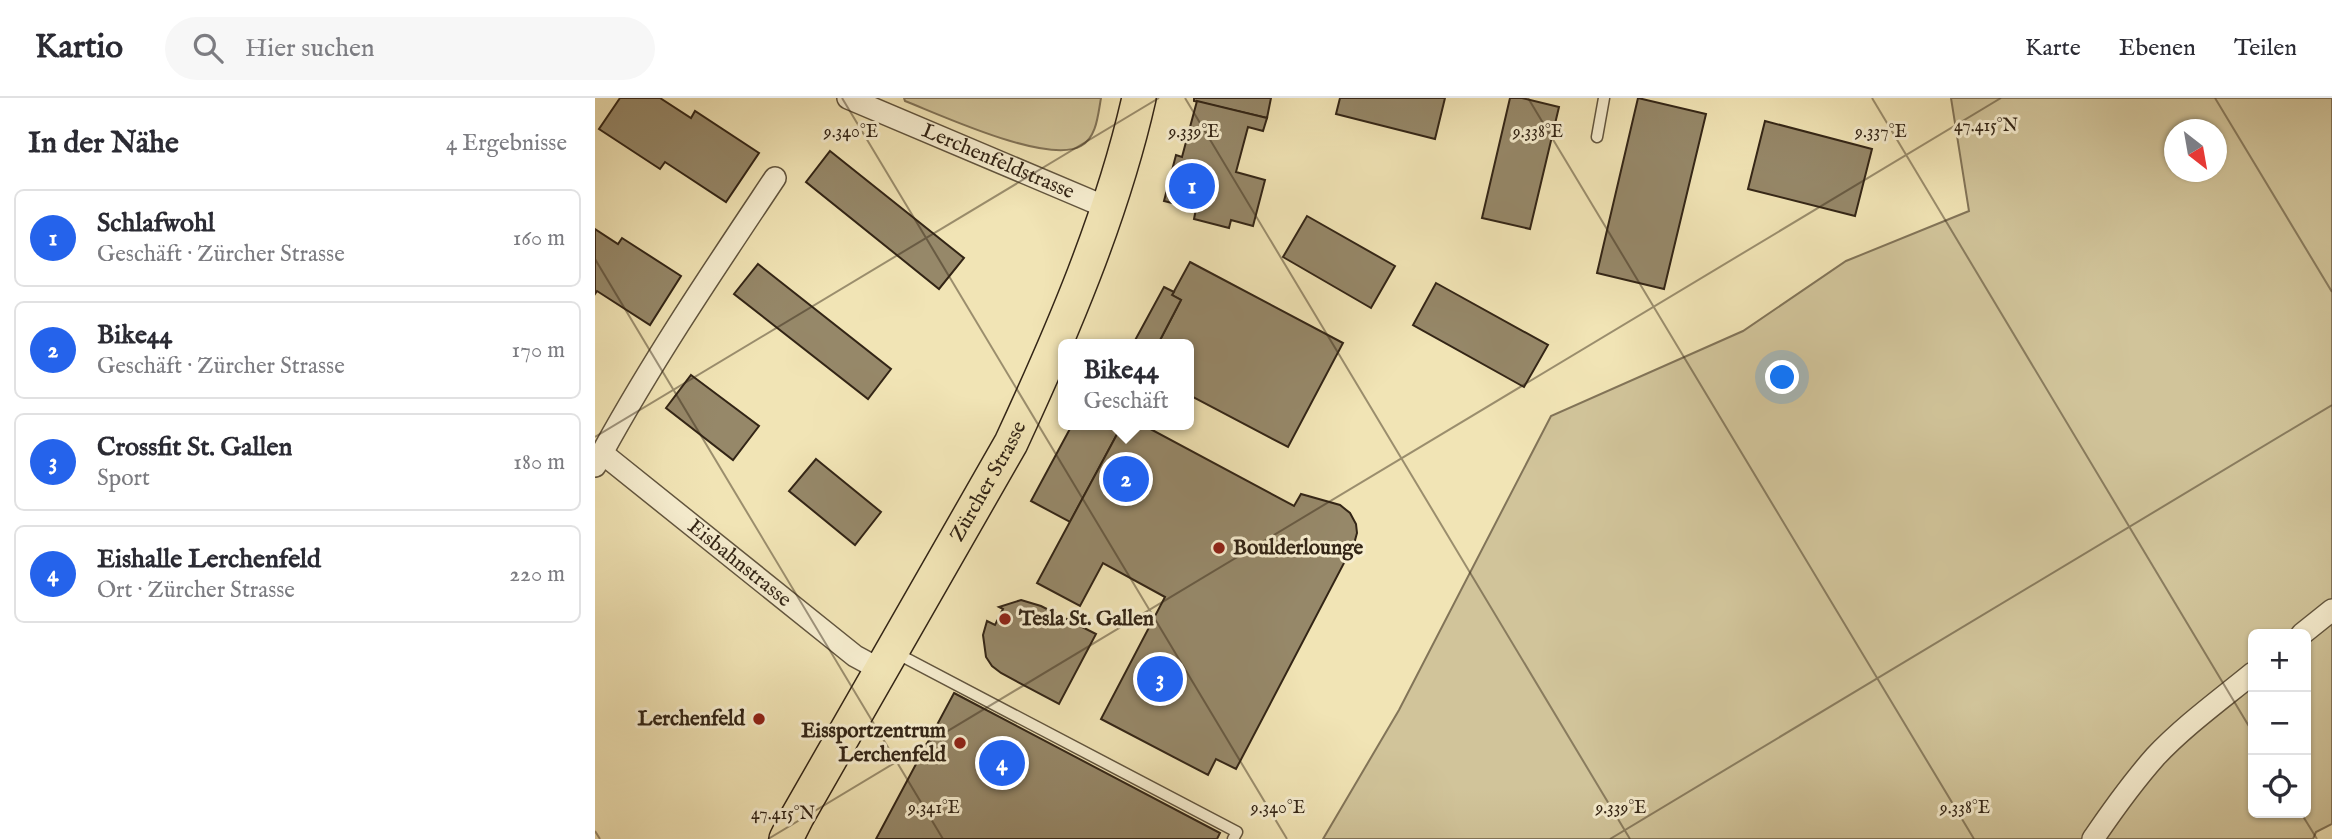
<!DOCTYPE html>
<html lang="de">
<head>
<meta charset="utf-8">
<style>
  :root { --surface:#fff; --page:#f7f7f7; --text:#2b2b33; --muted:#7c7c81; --line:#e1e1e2; --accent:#2563eb }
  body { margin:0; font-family:"IM FELL English",serif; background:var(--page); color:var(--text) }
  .controls { position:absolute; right:21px; bottom:21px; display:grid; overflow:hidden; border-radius:10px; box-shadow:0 2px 5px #0004 }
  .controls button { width:63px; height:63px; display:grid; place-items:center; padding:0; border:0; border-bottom:2px solid var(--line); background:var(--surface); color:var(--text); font:35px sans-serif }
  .compass { position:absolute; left:1569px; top:21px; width:63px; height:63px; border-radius:50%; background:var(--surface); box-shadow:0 2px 5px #0004; rotate:149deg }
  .you { position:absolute; left:1188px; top:280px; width:24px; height:24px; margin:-18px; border:5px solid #fff; border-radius:50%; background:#1a73e8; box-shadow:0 0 0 10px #1a73e833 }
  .badge { display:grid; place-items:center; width:46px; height:46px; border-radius:50%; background:var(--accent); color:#fff; font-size:23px; font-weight:700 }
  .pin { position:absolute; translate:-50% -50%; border:4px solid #fff; box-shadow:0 2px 7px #0006 }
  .popup { position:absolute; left:463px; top:241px; width:136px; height:91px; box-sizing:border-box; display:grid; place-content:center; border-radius:10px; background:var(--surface); filter:drop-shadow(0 2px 5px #0005); font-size:23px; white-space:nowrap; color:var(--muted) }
  .popup b { font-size:26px; color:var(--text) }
  .popup::after { content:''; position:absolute; left:50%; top:100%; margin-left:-14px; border:14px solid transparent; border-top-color:var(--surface) }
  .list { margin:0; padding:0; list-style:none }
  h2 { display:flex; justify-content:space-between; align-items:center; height:91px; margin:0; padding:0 28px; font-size:30px }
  h2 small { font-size:23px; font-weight:400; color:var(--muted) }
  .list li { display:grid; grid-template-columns:46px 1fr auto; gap:21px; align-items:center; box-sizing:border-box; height:98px; margin:0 14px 14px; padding:0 14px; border:2px solid var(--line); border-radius:10px }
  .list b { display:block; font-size:26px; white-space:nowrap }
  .list p { margin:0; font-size:23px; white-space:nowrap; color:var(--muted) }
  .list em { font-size:23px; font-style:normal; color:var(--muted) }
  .icon { flex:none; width:38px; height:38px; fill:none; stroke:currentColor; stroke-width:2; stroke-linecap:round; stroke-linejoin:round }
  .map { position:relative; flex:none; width:1737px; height:741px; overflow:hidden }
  header { display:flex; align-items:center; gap:42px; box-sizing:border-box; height:98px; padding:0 35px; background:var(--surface); border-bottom:2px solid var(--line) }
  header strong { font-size:33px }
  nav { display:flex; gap:38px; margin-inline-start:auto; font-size:24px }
  .search { width:490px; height:63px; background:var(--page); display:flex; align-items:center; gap:18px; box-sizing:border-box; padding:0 24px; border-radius:38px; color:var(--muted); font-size:26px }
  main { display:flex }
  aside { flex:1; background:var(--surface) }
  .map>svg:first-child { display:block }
  .green { fill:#d1c49a; stroke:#827458; stroke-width:2; fill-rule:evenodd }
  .building { fill:#968869; stroke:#332516; stroke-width:2 }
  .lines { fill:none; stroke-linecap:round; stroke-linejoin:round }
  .lane-casing { stroke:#62553e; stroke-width:13 }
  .street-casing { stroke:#62553e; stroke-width:24 }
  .primary-casing { stroke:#332516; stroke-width:36 }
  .lane { stroke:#f6edcf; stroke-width:10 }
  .street { stroke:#f6edcf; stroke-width:21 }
  .primary { stroke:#f1e4b5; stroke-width:33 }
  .ticks { fill:none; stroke:#332516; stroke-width:2; stroke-opacity:0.45 }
  .poi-dot { fill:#8f2418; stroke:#f6edcf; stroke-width:2.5 }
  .labels { text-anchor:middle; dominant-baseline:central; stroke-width:6; stroke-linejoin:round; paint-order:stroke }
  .street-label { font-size:21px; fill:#332516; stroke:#f6edcf }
  .poi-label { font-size:21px; font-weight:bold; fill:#332516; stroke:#f6edcf; text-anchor:start }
  .ticks-label { font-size:18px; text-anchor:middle; fill:#332516; stroke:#f6edcf; stroke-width:6; stroke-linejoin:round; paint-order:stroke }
</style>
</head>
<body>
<header>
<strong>Kartio</strong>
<div class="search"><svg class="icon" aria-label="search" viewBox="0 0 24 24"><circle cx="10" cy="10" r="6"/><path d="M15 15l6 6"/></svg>Hier suchen</div>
<nav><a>Karte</a><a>Ebenen</a><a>Teilen</a></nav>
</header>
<main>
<aside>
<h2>In der Nähe<small>4 Ergebnisse</small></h2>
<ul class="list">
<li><span class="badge">1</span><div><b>Schlafwohl</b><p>Geschäft · Zürcher Strasse</p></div><em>160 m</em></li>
<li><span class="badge">2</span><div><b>Bike44</b><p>Geschäft · Zürcher Strasse</p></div><em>170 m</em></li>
<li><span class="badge">3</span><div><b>Crossfit St. Gallen</b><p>Sport</p></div><em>180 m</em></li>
<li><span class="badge">4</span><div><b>Eishalle Lerchenfeld</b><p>Ort · Zürcher Strasse</p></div><em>220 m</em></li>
</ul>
</aside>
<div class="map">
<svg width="1737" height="741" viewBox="0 0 1737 741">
  <rect width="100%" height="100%" fill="#f1e4b5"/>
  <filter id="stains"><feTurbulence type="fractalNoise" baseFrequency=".00286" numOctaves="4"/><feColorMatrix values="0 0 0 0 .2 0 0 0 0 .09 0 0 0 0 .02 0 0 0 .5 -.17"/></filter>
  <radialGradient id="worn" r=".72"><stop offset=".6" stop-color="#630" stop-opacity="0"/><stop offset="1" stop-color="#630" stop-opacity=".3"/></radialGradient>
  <!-- green -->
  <g class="green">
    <path d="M309 0H506C503 16 502 39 486 48 453 67 346 17 310 3Z"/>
    <path d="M1356 0H1737V726L1721 734 1718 741H728L804 612 956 318 1148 233 1251 163 1374 113ZM1580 32H1622V74H1580ZM1658 536H1711V715H1658Z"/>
  </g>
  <!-- building -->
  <g class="building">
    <polygon points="25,0 65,0 96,20 100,13 164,55 131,104 70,64 65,71 4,31"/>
    <polygon points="599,0 676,0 672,20 599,3"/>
    <polygon points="745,0 850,0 840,41 741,16"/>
    <polygon points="915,0 927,0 964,9 935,131 887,120"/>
    <polygon points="1043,0 1111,16 1069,191 1002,175"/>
    <polygon points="602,3 672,20 668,33 653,29 641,74 670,82 658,128 636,122 634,130 599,121 601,111 569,103 581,57 587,59"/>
    <polygon points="1170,23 1277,51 1260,118 1153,91"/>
    <polygon points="235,53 369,160 344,191 211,84"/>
    <polygon points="712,118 800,168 776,210 688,159"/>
    <polygon points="0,131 23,146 27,140 86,178 55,227 2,193 0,196"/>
    <polygon points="595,164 748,245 693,349 594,297 594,246 563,246 586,202 577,197"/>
    <polygon points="163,166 296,271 273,301 139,196"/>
    <polygon points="841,185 953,247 929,289 818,227"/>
    <polygon points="569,189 579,194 577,197 586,202 563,246 538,246"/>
    <polygon points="96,277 164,328 138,362 71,310"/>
    <polygon points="477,327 527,327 475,424 436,403"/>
    <polygon points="527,327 548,327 699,408 706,396 745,407 755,415 761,426 762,435 759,446 641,671 621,661 613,677 506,621 570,499 508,465 485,508 442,485"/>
    <polygon points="221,361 286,414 260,447 194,393"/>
    <polygon points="426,502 446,508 501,536 464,606 406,575 397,568 391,559 388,537 392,523 400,527 408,511 404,509"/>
    <polygon points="359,595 625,735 622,741 281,741"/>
  </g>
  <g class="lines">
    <!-- lane casing -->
    <g class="lane-casing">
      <g id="lane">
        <polyline points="1002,39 1009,0"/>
        <polyline points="301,555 642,734 638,741"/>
      </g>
    </g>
    <!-- street casing -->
    <g class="street-casing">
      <g id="street">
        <path id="s1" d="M253 0 513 110"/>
        <path d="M7 355C59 260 120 170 180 80"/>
        <path id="s2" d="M0 368 7 355 260 558 286 572"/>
        <polyline points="1707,536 1737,512"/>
        <path d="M1498 741C1517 713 1537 685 1560 659 1589 628 1625 602 1658 575"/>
      </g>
    </g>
    <!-- primary casing -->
    <g class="primary-casing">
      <g id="primary">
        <path id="s3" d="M191 741 202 719 416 345C467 235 517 119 544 0"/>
      </g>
    </g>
    <!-- lane -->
    <use href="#lane" class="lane"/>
    <!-- street -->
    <use href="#street" class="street"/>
    <!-- primary -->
    <use href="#primary" class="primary"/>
  </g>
  <!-- ticks -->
  <path class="ticks" d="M247 0 692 741M590 0 1035 741M933 0 1379 741M1277 0 1658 635M1620 0 1737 194M0 161 348 741M0 339 564 0M1706 715 1722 741M0 733 5 741M173 741 1406 0M1015 741 1737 307"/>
  <!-- markers -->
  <g class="poi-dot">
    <circle cx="624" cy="450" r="7"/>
    <circle cx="410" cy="521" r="7"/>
    <circle cx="164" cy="621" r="7"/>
    <circle cx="365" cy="645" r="7"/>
  </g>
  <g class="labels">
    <!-- street labels -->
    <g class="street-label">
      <text stroke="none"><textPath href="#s1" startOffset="163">Lerchenfeldstrasse</textPath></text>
      <text stroke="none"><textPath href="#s3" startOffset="411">Zürcher Strasse</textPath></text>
      <text stroke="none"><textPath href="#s2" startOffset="191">Eisbahnstrasse</textPath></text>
    </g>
    <!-- poi labels -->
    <g class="poi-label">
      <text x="638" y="450">Boulderlounge</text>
      <text x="424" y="521">Tesla St. Gallen</text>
      <text x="150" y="621" text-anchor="end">Lerchenfeld</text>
      <text x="351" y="633" text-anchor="end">Eissportzentrum<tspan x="351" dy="24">Lerchenfeld</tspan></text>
    </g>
  </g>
  <g class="ticks-label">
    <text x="1391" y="33">47.415°N</text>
    <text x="256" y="39">9.340°E</text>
    <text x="599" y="39">9.339°E</text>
    <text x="943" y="39">9.338°E</text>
    <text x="1286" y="39">9.337°E</text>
    <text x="339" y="715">9.341°E</text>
    <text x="683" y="715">9.340°E</text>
    <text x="1026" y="715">9.339°E</text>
    <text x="1370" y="715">9.338°E</text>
    <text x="188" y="721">47.415°N</text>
  </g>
  <rect width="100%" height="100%" filter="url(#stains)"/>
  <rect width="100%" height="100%" fill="url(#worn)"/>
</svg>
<div class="controls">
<button>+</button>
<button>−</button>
<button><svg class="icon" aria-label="locate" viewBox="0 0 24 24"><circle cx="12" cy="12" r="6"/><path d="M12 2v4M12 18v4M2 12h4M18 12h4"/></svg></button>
</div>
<svg class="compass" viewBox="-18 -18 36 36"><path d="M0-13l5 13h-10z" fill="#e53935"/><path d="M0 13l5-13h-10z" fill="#7c7c81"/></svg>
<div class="you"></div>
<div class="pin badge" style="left:597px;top:88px">1</div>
<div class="pin badge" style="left:531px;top:381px">2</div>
<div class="popup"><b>Bike44</b>Geschäft</div>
<div class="pin badge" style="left:565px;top:581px">3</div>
<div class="pin badge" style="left:407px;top:665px">4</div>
</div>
</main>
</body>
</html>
